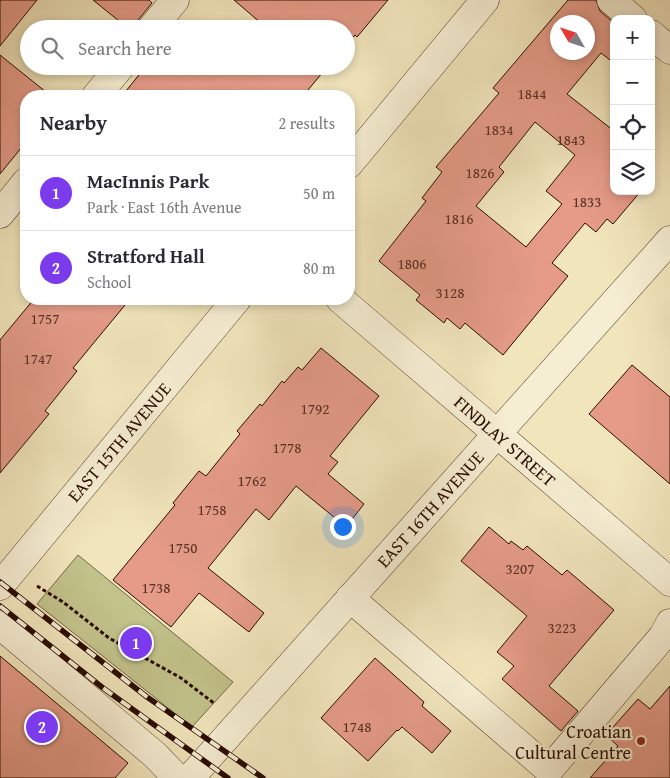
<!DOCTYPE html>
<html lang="en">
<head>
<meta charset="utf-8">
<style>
  :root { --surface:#fff; --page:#f2f2f3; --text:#2b2b33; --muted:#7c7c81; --line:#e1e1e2; --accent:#7c3aed }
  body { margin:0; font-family:"Gentium Book Plus",serif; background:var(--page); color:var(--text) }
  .controls { position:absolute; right:15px; top:15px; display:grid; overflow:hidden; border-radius:10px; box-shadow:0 2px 8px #0003 }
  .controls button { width:45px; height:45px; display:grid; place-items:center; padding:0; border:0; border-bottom:1px solid var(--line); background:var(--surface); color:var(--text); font:25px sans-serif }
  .compass { position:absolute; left:550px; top:15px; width:45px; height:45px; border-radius:50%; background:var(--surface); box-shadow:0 2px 8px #0003; rotate:309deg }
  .you { position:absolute; left:342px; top:526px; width:18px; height:18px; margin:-12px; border:4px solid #fff; border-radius:50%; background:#1a73e8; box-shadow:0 0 0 8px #1a73e833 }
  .badge { display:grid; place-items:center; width:32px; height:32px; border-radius:50%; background:var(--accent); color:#fff; font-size:16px; font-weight:700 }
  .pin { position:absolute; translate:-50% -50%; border:2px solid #fff; box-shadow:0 1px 5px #0006 }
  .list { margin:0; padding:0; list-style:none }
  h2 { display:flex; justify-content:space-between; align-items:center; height:65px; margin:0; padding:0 20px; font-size:21px }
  h2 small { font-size:16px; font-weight:400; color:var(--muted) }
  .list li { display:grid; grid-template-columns:32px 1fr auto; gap:15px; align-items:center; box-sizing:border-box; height:75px; padding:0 20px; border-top:1px solid var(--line) }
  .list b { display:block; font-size:19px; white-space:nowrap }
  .list p { margin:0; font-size:16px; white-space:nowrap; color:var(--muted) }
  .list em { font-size:16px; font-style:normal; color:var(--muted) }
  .icon { flex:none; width:28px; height:28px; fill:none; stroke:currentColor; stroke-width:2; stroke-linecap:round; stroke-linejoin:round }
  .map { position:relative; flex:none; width:670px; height:778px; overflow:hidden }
  .search { position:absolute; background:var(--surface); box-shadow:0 2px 8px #0003; left:20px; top:20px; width:335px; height:55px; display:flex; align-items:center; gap:12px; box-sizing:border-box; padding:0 18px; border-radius:28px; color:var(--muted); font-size:19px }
  .panel { position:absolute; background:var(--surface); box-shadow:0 2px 8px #0003; left:20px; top:90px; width:335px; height:215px; border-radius:20px }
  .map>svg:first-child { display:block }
  .green { fill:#c2c28b; stroke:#766746 }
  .building { fill:#e59b88; stroke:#2a0c02; fill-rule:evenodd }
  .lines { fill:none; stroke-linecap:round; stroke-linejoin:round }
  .minor-casing { stroke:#5c4230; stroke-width:29 }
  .path { stroke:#2a0c02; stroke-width:3; stroke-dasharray:4 2.5; stroke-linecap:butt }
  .minor { stroke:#f6eed3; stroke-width:28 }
  .rail-casing { stroke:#2a0c02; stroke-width:5.5 }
  .rail { stroke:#f6eed3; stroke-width:4; stroke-dasharray:11; stroke-linecap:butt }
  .poi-dot { fill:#8f2418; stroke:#f6eed3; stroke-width:2 }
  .labels { text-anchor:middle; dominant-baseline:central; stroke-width:4.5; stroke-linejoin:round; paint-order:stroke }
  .number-label { font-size:15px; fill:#593024 }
  .street-label { font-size:18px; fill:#2a0c02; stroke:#f6eed3 }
  .poi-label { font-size:18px; fill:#2a0c02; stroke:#f6eed3; text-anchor:end }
</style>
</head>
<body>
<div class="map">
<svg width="670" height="778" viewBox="0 0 670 778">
  <rect width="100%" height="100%" fill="#f1e5bc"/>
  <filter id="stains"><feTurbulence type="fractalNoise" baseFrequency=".004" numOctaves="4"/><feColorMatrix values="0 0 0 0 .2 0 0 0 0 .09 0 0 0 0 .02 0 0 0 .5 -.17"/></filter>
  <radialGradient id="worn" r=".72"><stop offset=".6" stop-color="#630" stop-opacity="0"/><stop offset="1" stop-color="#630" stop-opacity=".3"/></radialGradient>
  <!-- green -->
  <polygon class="green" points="78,555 233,682 192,727 37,604"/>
  <!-- building -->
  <g class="building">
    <polygon points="0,0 37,0 0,46"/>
    <polygon points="93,0 149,0 152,3 139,19 136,29 129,29"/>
    <polygon points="234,0 388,0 357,37 355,35 346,45 346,29 258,29 262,24"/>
    <path d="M568 0H596L600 11 614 23V63L601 53 567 94 614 131V191H641L613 224 607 219 596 232 585 223 552 263 568 276 503 355 465 323 460 329 447 318 444 323 416 300 420 295 379 261 426 201 422 198 442 172 436 167 499 93 493 88ZM558 22H588V52H558ZM535 122 575 155 546 191 562 204 526 247 476 206 504 172 499 167Z"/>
    <polygon points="0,55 51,96 26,96 26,142 0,174"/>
    <polygon points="146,66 328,66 303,96 122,96"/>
    <polygon points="34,299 130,299 73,368 77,371 45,411 49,414 0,473 0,340"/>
    <polygon points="321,348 379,396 330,456 338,462 328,474 364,504 346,527 296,486 269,520 256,509 208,568 264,613 249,632 199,593 171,627 113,580 175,505 173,503 199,471 206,476 240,434 237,431 260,404 262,406 282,381 284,383 298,367 302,370"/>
    <polygon points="632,365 670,397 670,484 589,414"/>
    <polygon points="489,527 509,544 511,541 523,550 527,546 562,575 567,570 614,610 549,686 578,711 561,731 502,679 514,666 497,652 527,616 461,561"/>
    <polygon points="0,656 128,763 115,778 0,778"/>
    <polygon points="375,658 424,702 422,706 451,731 432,753 402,727 398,731 397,730 368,761 321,718"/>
    <polygon points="670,686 670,778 590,778 618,746 606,735 638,699 650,709"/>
  </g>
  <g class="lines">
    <!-- minor casing -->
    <g class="minor-casing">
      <g id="minor">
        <polyline points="611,0 633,19"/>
        <polyline points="151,29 175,0"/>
        <polyline points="651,34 670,50"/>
        <polyline points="96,96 121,66"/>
        <polyline points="349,164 485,0"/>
        <polyline points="0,214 26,182"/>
        <polyline points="340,299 670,582"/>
        <polyline points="0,586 237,299"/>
        <polyline points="350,598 549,770 663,636 670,623"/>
        <polyline points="0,625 155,755 177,778"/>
        <polyline points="190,778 670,240"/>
      </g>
    </g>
    <!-- path -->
    <polyline class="path" points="37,586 63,602 109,638 181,678 215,704"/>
    <!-- minor -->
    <use href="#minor" class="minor"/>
    <!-- rail casing -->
    <g class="rail-casing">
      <g id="rail">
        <polyline points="0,582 147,697 263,778"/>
        <polyline points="0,606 103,688 228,778"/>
      </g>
    </g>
    <!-- rail -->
    <use href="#rail" class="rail"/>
  </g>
  <!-- markers -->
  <circle class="poi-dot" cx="641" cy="741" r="5"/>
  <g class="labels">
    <!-- number labels -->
    <g class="number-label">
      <text x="532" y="93">1844</text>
      <text x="499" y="129">1834</text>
      <text x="571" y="139">1843</text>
      <text x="480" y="172">1826</text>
      <text x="587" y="201">1833</text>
      <text x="459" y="218">1816</text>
      <text x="412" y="263">1806</text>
      <text x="450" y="292">3128</text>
      <text x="45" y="318">1757</text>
      <text x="38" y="358">1747</text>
      <text x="315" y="408">1792</text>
      <text x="287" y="447">1778</text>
      <text x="252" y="480">1762</text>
      <text x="212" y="509">1758</text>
      <text x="183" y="547">1750</text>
      <text x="520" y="568">3207</text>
      <text x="156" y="587">1738</text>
      <text x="562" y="627">3223</text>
      <text x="357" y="726">1748</text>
    </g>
    <!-- street labels -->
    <g class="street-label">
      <text transform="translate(505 441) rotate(41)">FINDLAY STREET</text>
      <text transform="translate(119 442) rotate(-50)">EAST 15TH AVENUE</text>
      <text transform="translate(430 509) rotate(-48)">EAST 16TH AVENUE</text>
    </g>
    <!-- poi labels -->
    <g class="poi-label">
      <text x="631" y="731">Croatian<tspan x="631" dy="21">Cultural Centre</tspan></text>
    </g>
  </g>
  <rect width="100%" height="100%" filter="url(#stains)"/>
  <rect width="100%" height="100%" fill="url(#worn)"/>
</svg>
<div class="controls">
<button>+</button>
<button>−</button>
<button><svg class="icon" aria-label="locate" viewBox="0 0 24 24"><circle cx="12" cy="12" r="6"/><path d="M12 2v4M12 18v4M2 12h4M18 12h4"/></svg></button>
<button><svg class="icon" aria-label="layers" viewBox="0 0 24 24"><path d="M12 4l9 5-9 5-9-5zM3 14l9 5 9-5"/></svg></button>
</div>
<svg class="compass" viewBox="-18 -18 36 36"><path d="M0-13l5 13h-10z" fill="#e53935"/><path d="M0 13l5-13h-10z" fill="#7c7c81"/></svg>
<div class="you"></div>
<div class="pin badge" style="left:136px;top:643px">1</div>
<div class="pin badge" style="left:42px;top:727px">2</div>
<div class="search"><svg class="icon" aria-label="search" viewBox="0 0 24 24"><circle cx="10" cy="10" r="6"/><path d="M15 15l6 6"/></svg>Search here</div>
<section class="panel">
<h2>Nearby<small>2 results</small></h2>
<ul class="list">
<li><span class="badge">1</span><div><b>MacInnis Park</b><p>Park · East 16th Avenue</p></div><em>50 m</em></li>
<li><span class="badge">2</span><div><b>Stratford Hall</b><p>School</p></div><em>80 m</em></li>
</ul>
</section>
</div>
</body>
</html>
